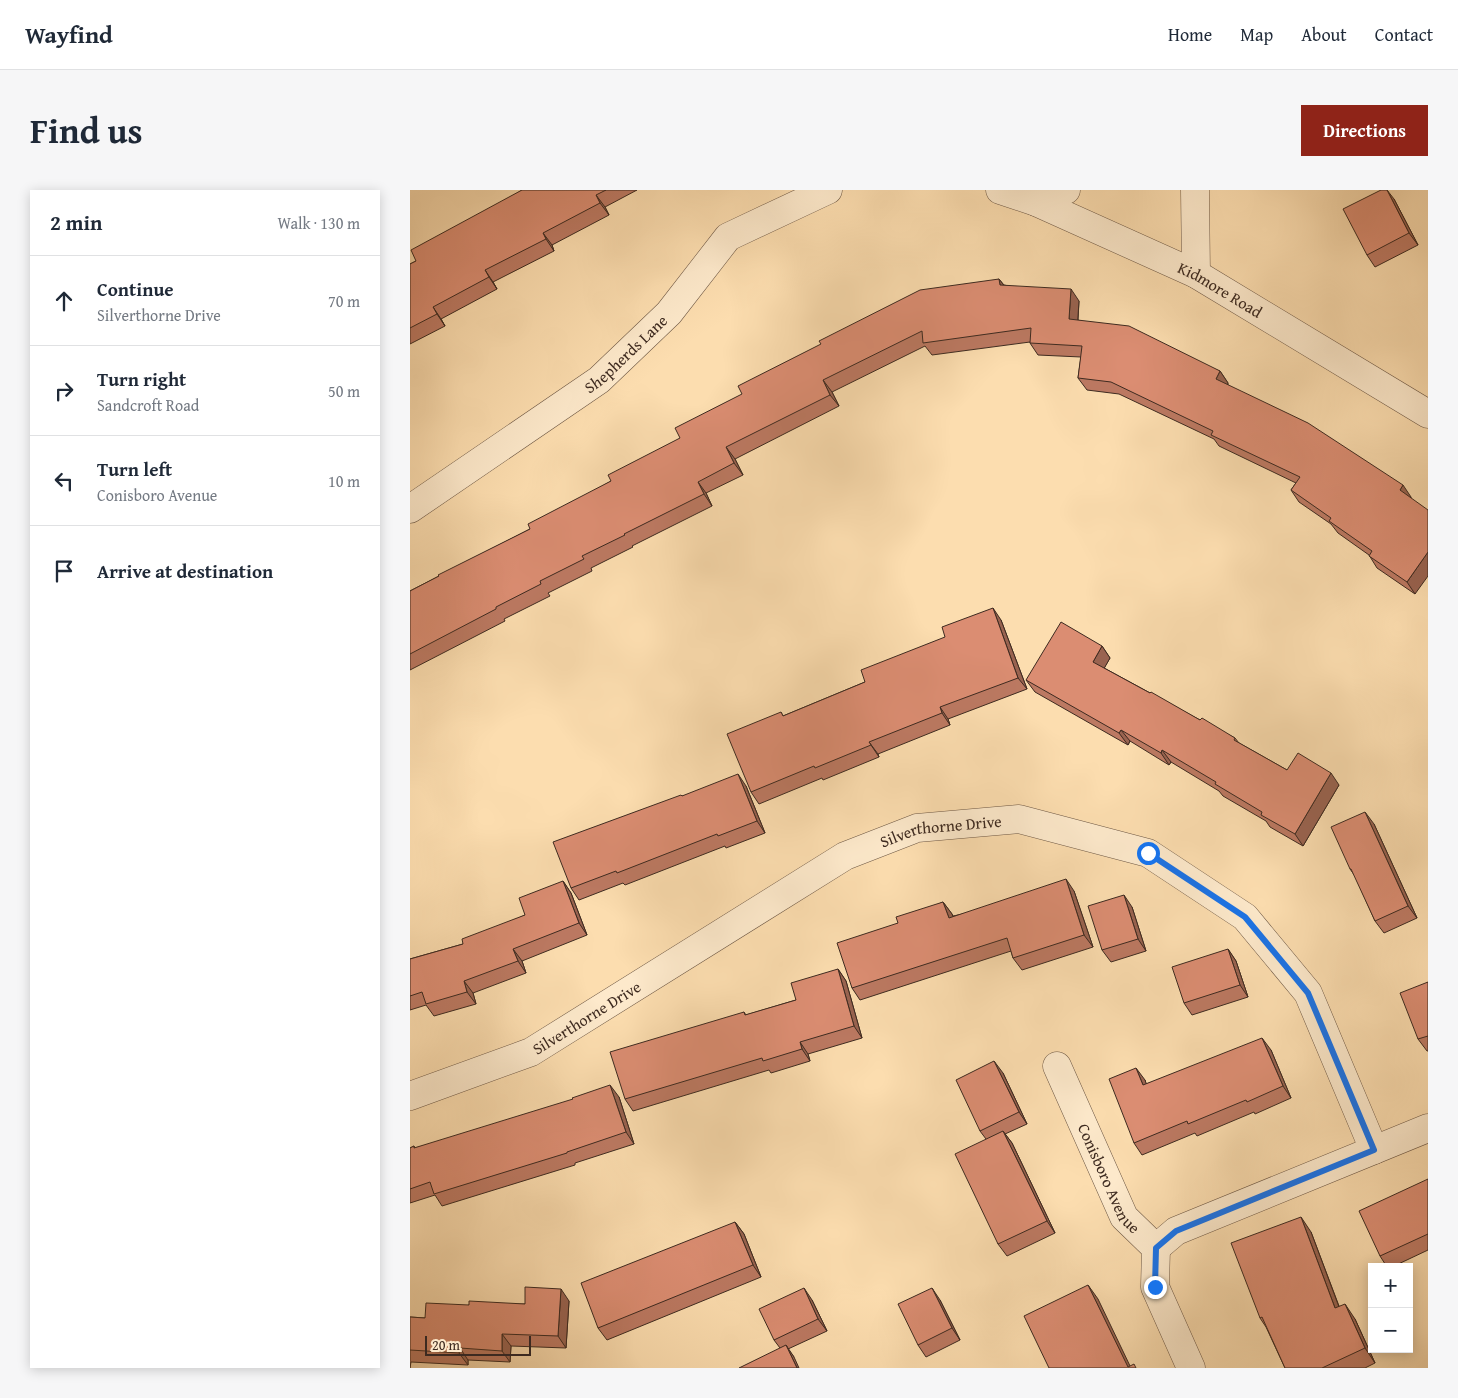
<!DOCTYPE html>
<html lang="en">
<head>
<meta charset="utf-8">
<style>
  :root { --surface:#fff; --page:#f6f6f7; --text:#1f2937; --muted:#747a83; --line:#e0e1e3; --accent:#8f2418 }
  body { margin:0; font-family:"Gentium Book Plus",serif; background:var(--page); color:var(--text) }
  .controls { position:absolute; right:15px; bottom:15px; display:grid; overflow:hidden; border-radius:0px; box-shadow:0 2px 12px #0003 }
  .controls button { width:45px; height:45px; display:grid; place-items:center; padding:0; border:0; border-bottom:1px solid var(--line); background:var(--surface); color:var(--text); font:25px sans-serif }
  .scale { position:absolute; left:15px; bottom:12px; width:106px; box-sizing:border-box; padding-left:5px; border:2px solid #3d2a20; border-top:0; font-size:14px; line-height:18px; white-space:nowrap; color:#3d2a20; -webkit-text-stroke:4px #fde9cb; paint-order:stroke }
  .stop { position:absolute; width:15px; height:15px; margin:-11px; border:4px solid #1a73e8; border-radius:50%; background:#fff }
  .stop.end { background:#1a73e8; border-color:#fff; box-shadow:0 1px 5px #0008 }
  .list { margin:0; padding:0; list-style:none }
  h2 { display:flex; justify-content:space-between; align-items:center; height:65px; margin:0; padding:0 20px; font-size:21px }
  h2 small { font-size:16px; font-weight:400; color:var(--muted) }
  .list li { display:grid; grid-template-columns:32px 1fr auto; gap:15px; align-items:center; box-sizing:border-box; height:90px; padding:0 20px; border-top:1px solid var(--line) }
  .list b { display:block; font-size:19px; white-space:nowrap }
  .list p { margin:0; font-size:16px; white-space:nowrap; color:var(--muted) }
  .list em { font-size:16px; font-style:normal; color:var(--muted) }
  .icon { flex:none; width:28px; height:28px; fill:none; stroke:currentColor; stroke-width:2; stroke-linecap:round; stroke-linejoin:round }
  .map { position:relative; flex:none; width:1018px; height:1178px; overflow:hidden; border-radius:0px }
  header { display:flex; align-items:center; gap:30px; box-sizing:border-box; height:70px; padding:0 25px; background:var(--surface); border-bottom:1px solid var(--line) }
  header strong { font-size:24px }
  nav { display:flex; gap:28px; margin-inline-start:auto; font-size:18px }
  .intro { display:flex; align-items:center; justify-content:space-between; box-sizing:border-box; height:120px; padding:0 30px }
  h1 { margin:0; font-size:35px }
  .button { padding:12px 22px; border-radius:0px; background:var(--accent); color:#fff; font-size:18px; font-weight:700 }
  main { display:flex; gap:30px; padding:0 30px }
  aside { flex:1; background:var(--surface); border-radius:0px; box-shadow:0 2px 12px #0003 }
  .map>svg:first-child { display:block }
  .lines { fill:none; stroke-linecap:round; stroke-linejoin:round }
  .minor-casing { stroke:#6d5744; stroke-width:29 }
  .tertiary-casing { stroke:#6d5744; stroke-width:29 }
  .minor { stroke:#fde9cb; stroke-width:28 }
  .tertiary { stroke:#fde9cb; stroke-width:28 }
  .wall { fill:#bc7962; stroke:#3d2a20 }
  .shaded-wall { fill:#996350; stroke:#3d2a20 }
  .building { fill:#db8d72; stroke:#3d2a20 }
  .route { stroke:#1a73e8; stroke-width:6 }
  .labels { text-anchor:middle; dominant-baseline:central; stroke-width:5; stroke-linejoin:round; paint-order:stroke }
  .street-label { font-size:16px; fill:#3d2a20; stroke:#fde9cb }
</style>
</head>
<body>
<header>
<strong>Wayfind</strong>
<nav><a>Home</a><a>Map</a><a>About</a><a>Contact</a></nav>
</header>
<div class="intro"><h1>Find us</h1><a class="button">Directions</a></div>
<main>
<aside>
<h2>2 min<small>Walk · 130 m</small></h2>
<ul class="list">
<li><svg class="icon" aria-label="ahead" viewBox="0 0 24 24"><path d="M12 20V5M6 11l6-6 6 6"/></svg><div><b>Continue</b><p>Silverthorne Drive</p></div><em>70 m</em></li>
<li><svg class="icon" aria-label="right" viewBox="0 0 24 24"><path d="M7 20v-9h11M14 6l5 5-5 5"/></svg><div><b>Turn right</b><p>Sandcroft Road</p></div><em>50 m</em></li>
<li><svg class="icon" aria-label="left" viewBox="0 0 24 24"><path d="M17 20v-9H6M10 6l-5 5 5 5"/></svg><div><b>Turn left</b><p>Conisboro Avenue</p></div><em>10 m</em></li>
<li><svg class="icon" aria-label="arrive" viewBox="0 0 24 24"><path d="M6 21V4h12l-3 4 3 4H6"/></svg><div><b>Arrive at destination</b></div></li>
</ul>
</aside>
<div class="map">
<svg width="1018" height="1178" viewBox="0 0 1018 1178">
  <rect width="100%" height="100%" fill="#fcddaf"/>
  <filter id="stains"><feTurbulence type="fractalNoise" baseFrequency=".004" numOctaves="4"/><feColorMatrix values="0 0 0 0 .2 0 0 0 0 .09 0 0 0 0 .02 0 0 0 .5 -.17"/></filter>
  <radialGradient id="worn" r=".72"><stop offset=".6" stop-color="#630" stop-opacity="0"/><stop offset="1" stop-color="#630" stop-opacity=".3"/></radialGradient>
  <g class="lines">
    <!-- minor casing -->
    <g class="minor-casing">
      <g id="minor">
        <polyline points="785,0 786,84"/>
        <polyline points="626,12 656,0"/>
        <path id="s1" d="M647 876 714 1027 746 1058 745 1097 781 1178"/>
        <path id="s2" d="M0 906 121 862 435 666 507 638 609 629 738 663 835 727 898 803 964 960"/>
        <polyline points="746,1058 766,1041 1018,938"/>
      </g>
    </g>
    <!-- tertiary casing -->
    <g class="tertiary-casing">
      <g id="tertiary">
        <path id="s3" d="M590 0 626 12 786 84 1018 224"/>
        <path id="s4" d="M0 319 189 190 259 123 318 47 418 0"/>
      </g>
    </g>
    <!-- minor -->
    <use href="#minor" class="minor"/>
    <!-- tertiary -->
    <use href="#tertiary" class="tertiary"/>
  </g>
  <!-- wall -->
  <g class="wall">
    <polygon points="112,0 227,0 195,17 199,25 142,55 144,61 83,92 87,99 31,129 35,136 0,154 0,74 6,71"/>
    <polygon points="984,9 1008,55 965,77 957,65"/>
    <polygon points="589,89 594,95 669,111 668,130 810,181 818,193 818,195 1001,307 1005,404 967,378 959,365 928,343 921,334 889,312 881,300 886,293 809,256 804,249 709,204 677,200 668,188 671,167 628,165 620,153 620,152 522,165 515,156 422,202 429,216 325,269 333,285 296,303 302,316 222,356 223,357 181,378 182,381 138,403 140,406 94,429 95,431 0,480 0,401 120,339 201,291"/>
    <polygon points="591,430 617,499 538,529 540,535 468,564 469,567 413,590 412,588 349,614 341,602 371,522 373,526 455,492"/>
    <polygon points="692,456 700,468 694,478 790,530 825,548 829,553 877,580 929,595 893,656 860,637 856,631 813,606 809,601 761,572 759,575 720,551 718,555 625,502 616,490"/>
    <polygon points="336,596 355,643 316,658 315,656 215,695 213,693 169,710 161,698 272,606"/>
    <polygon points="964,634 1007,728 974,743 965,731 945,686 940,679"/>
    <polygon points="153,691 161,703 177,745 112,771 116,783 63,803 66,814 24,826 16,815 0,820 0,769 53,754 115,725"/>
    <polygon points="664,701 683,757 612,780 603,768 601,761 450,810 442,798 488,733 533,712 542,724 543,726"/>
    <polygon points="722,717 736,761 701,772 692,760"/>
    <polygon points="818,759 826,771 838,807 782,825 774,813"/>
    <polygon points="428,779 436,791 452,848 398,864 400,871 361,883 359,880 223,921 215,909 334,822 336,825 386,810"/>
    <polygon points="1018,792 1018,861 1017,861 1008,849"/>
    <polygon points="861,860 881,908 845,924 844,922 787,946 785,943 732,965 724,953 735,890 736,894"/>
    <polygon points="593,883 617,934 595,944 602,953 645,1043 597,1066 588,1054 576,949 570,941"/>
    <polygon points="209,907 224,954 165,973 165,975 32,1016 25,1005 0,1013 0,958 4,956 5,958"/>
    <polygon points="1018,989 1018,1060 982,1077 977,1077 970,1066"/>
    <polygon points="325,1032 334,1044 351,1087 197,1150 188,1138"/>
    <polygon points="901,1042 929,1116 945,1129 965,1173 955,1178 875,1178 856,1137 850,1128"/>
    <polygon points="402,1110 417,1141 378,1159 384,1167 370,1158 364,1150"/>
    <polygon points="530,1110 550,1150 516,1167 508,1155"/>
    <polygon points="159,1111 156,1158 101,1156 100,1172 58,1170 58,1175 1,1172 0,1178 0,1127 15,1128 59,1115 115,1114"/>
  </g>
  <!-- shaded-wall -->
  <g class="shaded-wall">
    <polygon points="977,0 984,9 1008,55 999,43"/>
    <polygon points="186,5 195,17 199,25 190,13"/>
    <polygon points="133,43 142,55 144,61 136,49"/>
    <polygon points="75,80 83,92 87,99 79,87"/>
    <polygon points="589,89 598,101 590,95"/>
    <polygon points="661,99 669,111 667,141 659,129"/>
    <polygon points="23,117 31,129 35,136 27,124"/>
    <polygon points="810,181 818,193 814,201 806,189"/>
    <polygon points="413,190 422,202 429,216 420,205"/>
    <polygon points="316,257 325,269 333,285 324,273"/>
    <polygon points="288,292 296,303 302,316 294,304"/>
    <polygon points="993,295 1001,307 998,312 990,300"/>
    <polygon points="1018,362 1018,386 1005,404 997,392"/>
    <polygon points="583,418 591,430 617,499 608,488"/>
    <polygon points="692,456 700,468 691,484 683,472"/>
    <polygon points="530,517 538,529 540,535 532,523"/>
    <polygon points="711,540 720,551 718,555 709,543"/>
    <polygon points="459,552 468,564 469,567"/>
    <polygon points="752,560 761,572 759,575 751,563"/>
    <polygon points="921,583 929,595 893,656 885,644"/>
    <polygon points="328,584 336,596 355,643 347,631"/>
    <polygon points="955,622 964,634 1007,728 998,716"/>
    <polygon points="656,689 664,701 683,757 674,745"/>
    <polygon points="153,691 161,703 177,745 169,733"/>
    <polygon points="714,705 722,717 736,761 728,749"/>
    <polygon points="533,712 542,724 547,739 539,728"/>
    <polygon points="103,759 112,771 116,783 108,771"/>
    <polygon points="818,759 826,771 838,807 830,795"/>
    <polygon points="428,779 436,791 452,848 444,836"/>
    <polygon points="54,791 63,803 66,814 57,802"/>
    <polygon points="852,848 861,860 881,908 873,896"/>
    <polygon points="390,852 398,864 400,871 392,859"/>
    <polygon points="584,871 593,883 617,934 609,922"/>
    <polygon points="726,878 735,890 741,907 733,895"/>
    <polygon points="200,895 209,907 224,954 216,942"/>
    <polygon points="593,941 602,953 645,1043 637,1031"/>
    <polygon points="891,1027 901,1042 935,1133 925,1118"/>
    <polygon points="325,1032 334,1044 351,1087 343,1075"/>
    <polygon points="678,1095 688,1109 721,1178 718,1178"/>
    <polygon points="394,1098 402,1110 417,1141 408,1129"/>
    <polygon points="522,1098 530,1110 550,1150 542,1138"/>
    <polygon points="151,1099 159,1111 156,1158 148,1146"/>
    <polygon points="935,1114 945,1129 965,1173 955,1158"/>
    <polygon points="92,1144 101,1156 100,1172 92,1161"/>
    <polygon points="376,1155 384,1167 389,1178 387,1178"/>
    <polygon points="50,1158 58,1170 58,1175 49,1163"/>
  </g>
  <!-- building -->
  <g class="building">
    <polygon points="112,0 196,0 186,5 190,13 133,43 136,49 75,80 79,87 23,117 27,124 0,138 0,74 6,71 1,60"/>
    <polygon points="971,0 977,0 999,43 957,65 933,19"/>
    <polygon points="589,89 590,95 661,99 659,129 719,136 810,181 806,189 898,233 993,295 990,300 1018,320 1018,362 997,392 959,366 962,361 919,331 921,328 881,300 890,287 801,245 803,241 701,192 668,188 672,156 620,153 621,138 513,153 512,141 413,190 420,205 316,257 324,273 288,292 294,304 214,344 215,345 172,366 174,369 130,391 131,394 86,417 86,419 0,464 0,401 29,386 28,385 120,339 118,334 201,291 198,285 270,248 265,238 332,204 328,196 411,154 409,151 510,100"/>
    <polygon points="583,418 608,488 530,517 532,523 459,552 461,555 405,578 404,576 341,602 317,544 371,522 373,526 455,492 451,480 535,447 532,437"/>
    <polygon points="651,432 692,456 683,472 740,503 741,502 790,530 792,528 825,548 824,550 877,580 888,563 921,583 885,644 851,625 852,622 805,594 806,592 752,560 751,563 711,540 709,543 616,490"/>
    <polygon points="328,584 347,631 308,646 307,644 207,683 206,681 161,698 143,652 271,605 272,606"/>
    <polygon points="955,622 998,716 965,731 941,679 940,679 921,637"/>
    <polygon points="656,689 674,745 603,768 597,748 442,798 427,753 488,733 486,727 533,712 539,728"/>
    <polygon points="153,691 169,733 103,759 108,771 54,791 57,802 16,814 12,802 0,806 0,769 53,754 52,749 115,725 109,708"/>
    <polygon points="714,705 728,749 692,760 678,716"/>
    <polygon points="818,759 830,795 774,813 762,777"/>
    <polygon points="428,779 444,836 390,852 392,859 353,871 352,868 215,909 200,862 334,822 335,825 386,810 381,793"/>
    <polygon points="1018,792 1018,846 1008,849 990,803"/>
    <polygon points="852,848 873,896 837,912 836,910 778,934 777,931 724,953 699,889 726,878 733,895"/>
    <polygon points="584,871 609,922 570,941 546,890"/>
    <polygon points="200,895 216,942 157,962 157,963 24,1004 20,992 0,999 0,958 4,956 4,958 163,909 162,908"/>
    <polygon points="593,941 637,1031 588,1054 545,964"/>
    <polygon points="1018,989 1018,1044 970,1066 949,1021"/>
    <polygon points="891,1027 925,1118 935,1114 955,1158 912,1178 875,1178 852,1127 850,1128 821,1053"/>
    <polygon points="325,1032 343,1075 188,1138 171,1093"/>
    <polygon points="678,1095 718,1177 724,1174 726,1178 639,1178 614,1126"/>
    <polygon points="115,1097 151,1099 148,1146 92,1144 92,1161 50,1158 49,1163 0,1160 0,1127 15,1128 16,1113 59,1115 59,1111 115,1114"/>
    <polygon points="394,1098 408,1129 364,1150 349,1119"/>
    <polygon points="522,1098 542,1138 508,1155 488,1114"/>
    <polygon points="376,1155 387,1178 329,1178"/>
  </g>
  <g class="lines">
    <!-- route -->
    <polyline class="route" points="738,663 835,727 898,803 964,960 766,1041 746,1058 745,1097"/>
  </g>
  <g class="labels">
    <!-- street labels -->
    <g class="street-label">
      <text stroke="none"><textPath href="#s3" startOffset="242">Kidmore Road</textPath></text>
      <text stroke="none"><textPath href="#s4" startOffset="266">Shepherds Lane</textPath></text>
      <text stroke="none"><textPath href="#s2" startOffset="599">Silverthorne Drive</textPath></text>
      <text stroke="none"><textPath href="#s2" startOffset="194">Silverthorne Drive</textPath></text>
      <text stroke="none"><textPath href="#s1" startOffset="124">Conisboro Avenue</textPath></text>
    </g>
  </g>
  <rect width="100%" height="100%" filter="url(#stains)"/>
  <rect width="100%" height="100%" fill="url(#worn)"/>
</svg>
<div class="controls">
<button>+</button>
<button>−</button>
</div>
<div class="scale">20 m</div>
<div class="stop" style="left:738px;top:663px"></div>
<div class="stop end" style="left:745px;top:1097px"></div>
</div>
</main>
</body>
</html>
